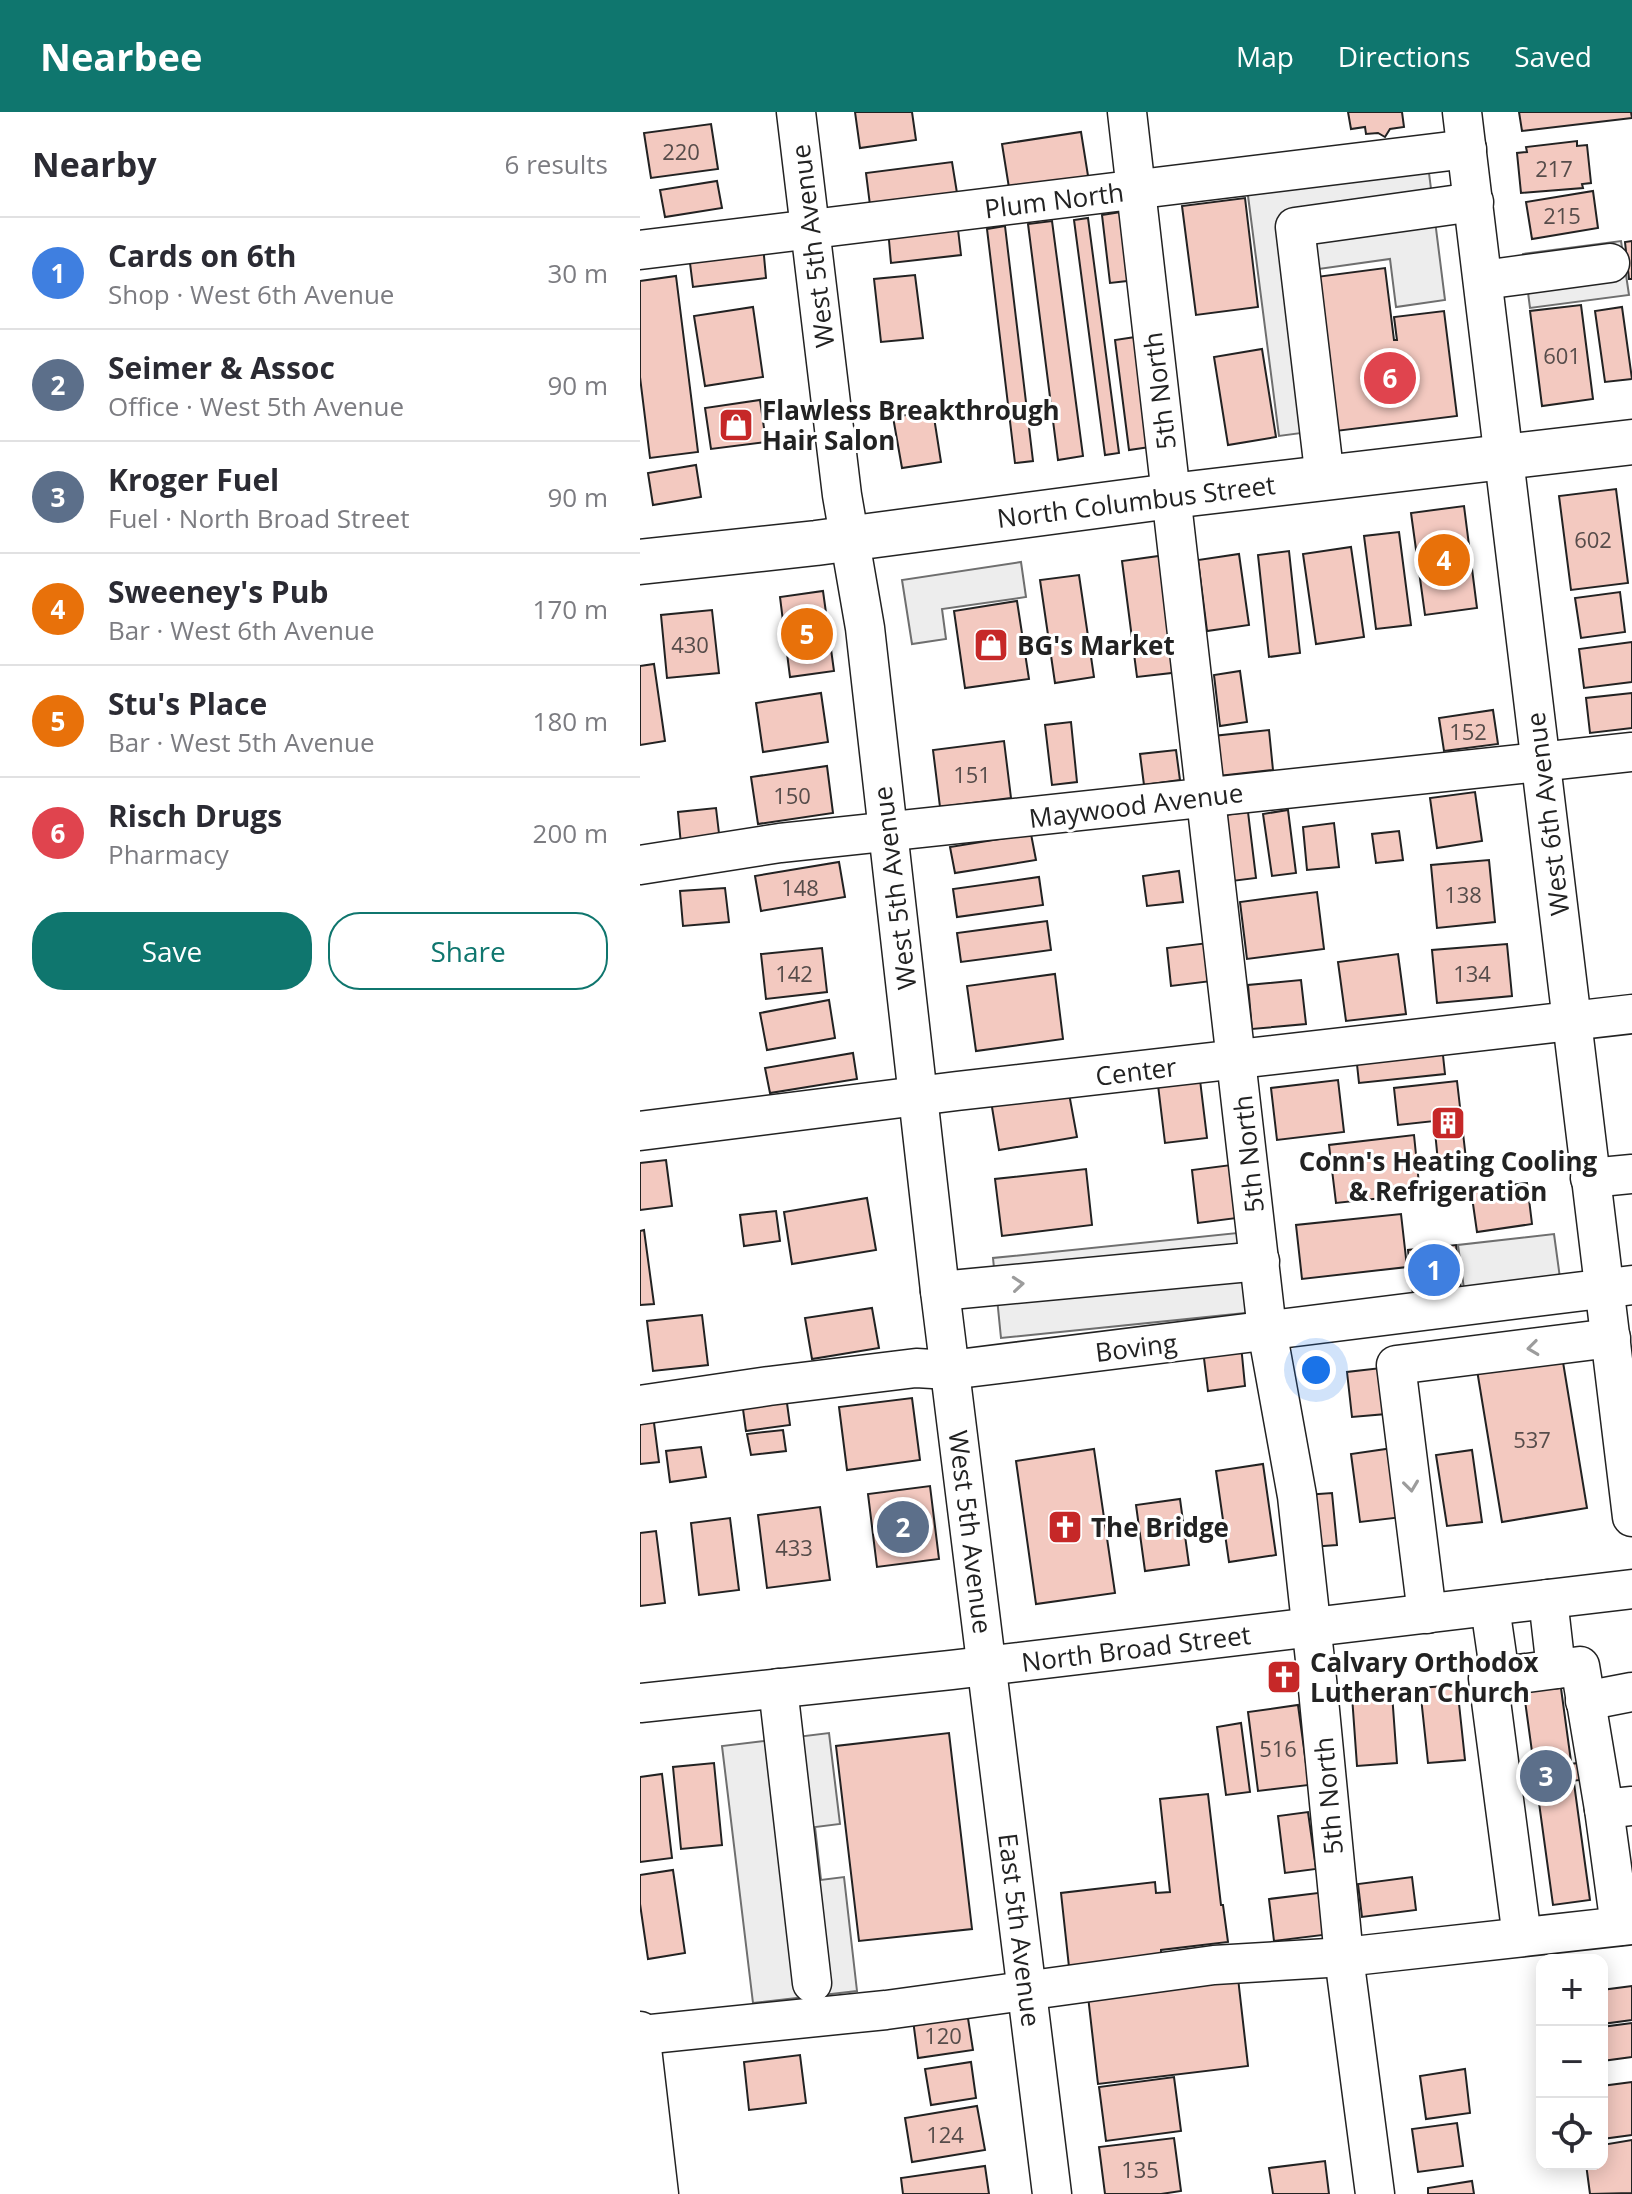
<!DOCTYPE html>
<html lang="en">
<head>
<meta charset="utf-8">
<style>
  :root { --surface:#fff; --page:#f2f2f3; --text:#2b2b33; --muted:#7c7c81; --line:#e1e1e2; --accent:#0f766e }
  body { margin:0; font-family:"Open Sans",sans-serif; background:var(--page); color:var(--text) }
  .controls { position:absolute; right:24px; bottom:24px; display:grid; overflow:hidden; border-radius:16px; box-shadow:0 4px 20px #0003 }
  .controls button { width:72px; height:72px; display:grid; place-items:center; padding:0; border:0; border-bottom:2px solid var(--line); background:var(--surface); color:var(--text); font:40px sans-serif }
  .you { position:absolute; left:676px; top:1258px; width:28px; height:28px; margin:-20px; border:6px solid #fff; border-radius:50%; background:#1a73e8; box-shadow:0 0 0 12px #1a73e833 }
  .badge { display:grid; place-items:center; width:52px; height:52px; border-radius:50%; background:var(--accent); color:#fff; font-size:26px; font-weight:700 }
  .pin { position:absolute; translate:-50% -50%; border:4px solid #fff; box-shadow:0 2px 8px #0006 }
  .list { margin:0; padding:0; list-style:none }
  h2 { display:flex; justify-content:space-between; align-items:center; height:104px; margin:0; padding:0 32px; font-size:34px }
  h2 small { font-size:26px; font-weight:400; color:var(--muted) }
  .list li { display:grid; grid-template-columns:52px 1fr auto; gap:24px; align-items:center; box-sizing:border-box; height:112px; padding:0 32px; border-top:2px solid var(--line) }
  .list b { display:block; font-size:30px; white-space:nowrap }
  .list p { margin:0; font-size:26px; white-space:nowrap; color:var(--muted) }
  .list em { font-size:26px; font-style:normal; color:var(--muted) }
  .actions { display:flex; gap:16px; padding:24px 32px }
  .actions a { flex:1; padding:18px 0; border:2px solid var(--accent); border-radius:32px; text-align:center; font-size:28px; color:var(--accent) }
  .actions .main { background:var(--accent); color:#fff }
  .icon { flex:none; width:44px; height:44px; fill:none; stroke:currentColor; stroke-width:2; stroke-linecap:round; stroke-linejoin:round }
  .map { position:relative; flex:none; width:992px; height:2082px; overflow:hidden }
  header { display:flex; align-items:center; gap:48px; box-sizing:border-box; height:112px; padding:0 40px; background:var(--accent); color:#fff }
  header strong { font-size:38px }
  nav { display:flex; gap:44px; margin-inline-start:auto; font-size:28px }
  main { display:flex }
  aside { flex:1; background:var(--surface) }
  .map>svg:first-child { display:block }
  .parking { fill:#ededed; stroke:#6f6f6f; stroke-width:2 }
  .building { fill:#f3c9c0; stroke:#222; stroke-width:2 }
  .lines { fill:none; stroke-linecap:round; stroke-linejoin:round }
  .minor-casing { stroke:#222; stroke-width:41 }
  .major-casing { stroke:#222; stroke-width:47 }
  .minor { stroke:#fff; stroke-width:38 }
  .major { stroke:#fff; stroke-width:44 }
  .oneway { stroke:#9c9c9c }
  .labels { text-anchor:middle; dominant-baseline:central; stroke-width:6; stroke-linejoin:round; paint-order:stroke }
  .number-label { font-size:22px; fill:#564c4a }
  .street-label { font-size:26px; fill:#222; stroke:#fff }
  .poi-label { font-size:26px; font-weight:bold; fill:#222; stroke:#fff; text-anchor:start }
</style>
</head>
<body>
<header>
<strong>Nearbee</strong>
<nav><a>Map</a><a>Directions</a><a>Saved</a></nav>
</header>
<main>
<aside>
<h2>Nearby<small>6 results</small></h2>
<ul class="list">
<li><span class="badge" style="background:#3f7fe0">1</span><div><b>Cards on 6th</b><p>Shop · West 6th Avenue</p></div><em>30 m</em></li>
<li><span class="badge" style="background:#5c6f8a">2</span><div><b>Seimer &amp; Assoc</b><p>Office · West 5th Avenue</p></div><em>90 m</em></li>
<li><span class="badge" style="background:#5c6f8a">3</span><div><b>Kroger Fuel</b><p>Fuel · North Broad Street</p></div><em>90 m</em></li>
<li><span class="badge" style="background:#e8710a">4</span><div><b>Sweeney's Pub</b><p>Bar · West 6th Avenue</p></div><em>170 m</em></li>
<li><span class="badge" style="background:#e8710a">5</span><div><b>Stu's Place</b><p>Bar · West 5th Avenue</p></div><em>180 m</em></li>
<li><span class="badge" style="background:#e0444e">6</span><div><b>Risch Drugs</b><p>Pharmacy</p></div><em>200 m</em></li>
</ul>
<div class="actions"><a class="main">Save</a><a>Share</a></div>
</aside>
<div class="map">
<svg width="992" height="2082" viewBox="0 0 992 2082">
  <rect width="100%" height="100%" fill="#fff"/>
  <!-- parking -->
  <g class="parking">
    <polygon points="788,53 805,188 756,195 750,147 671,158 692,317 639,324 607,76"/>
    <polygon points="981,129 989,183 890,196 883,142"/>
    <polygon points="381,450 386,485 302,497 306,527 272,532 262,468"/>
    <polygon points="607,1120 615,1200 361,1226 353,1146"/>
    <polygon points="914,1122 920,1166 824,1177 818,1133"/>
    <polygon points="189,1621 200,1712 175,1715 181,1768 204,1765 217,1879 113,1891 82,1634"/>
  </g>
  <!-- building -->
  <g class="building">
    <polygon points="215,0 272,0 276,28 220,36"/>
    <polygon points="708,0 762,0 764,15 750,17 745,25 738,21 726,22 725,15 711,17"/>
    <polygon points="879,0 991,0 992,6 882,19"/>
    <polygon points="71,12 78,57 11,66 4,21"/>
    <polygon points="441,20 449,70 370,82 362,32"/>
    <polygon points="937,29 937,34 947,33 951,71 942,72 943,76 881,81 877,41 887,40 886,35"/>
    <polygon points="312,50 317,81 230,93 226,61"/>
    <polygon points="77,69 82,96 25,105 20,78"/>
    <polygon points="953,79 958,116 892,127 886,90"/>
    <polygon points="605,86 618,195 556,203 542,94"/>
    <polygon points="487,99 496,168 470,171 462,103"/>
    <polygon points="448,106 479,341 465,343 434,108"/>
    <polygon points="317,109 321,143 251,151 248,117"/>
    <polygon points="412,109 443,344 418,348 388,112"/>
    <polygon points="365,114 393,349 375,351 347,117"/>
    <polygon points="992,129 992,167 989,167 985,130"/>
    <polygon points="123,133 126,166 53,175 49,143"/>
    <polygon points="745,156 754,228 757,228 754,205 804,199 817,304 696,319 676,165"/>
    <polygon points="275,163 283,226 241,230 234,167"/>
    <polygon points="36,164 58,340 10,346 0,265 0,169"/>
    <polygon points="941,193 953,287 902,294 890,199"/>
    <polygon points="113,195 123,265 65,274 54,204"/>
    <polygon points="982,195 992,267 965,270 955,199"/>
    <polygon points="502,224 517,334 489,338 475,228"/>
    <polygon points="622,237 636,325 588,333 574,245"/>
    <polygon points="120,288 126,330 71,337 65,296"/>
    <polygon points="293,299 301,350 262,356 253,305"/>
    <polygon points="56,353 61,385 13,393 8,361"/>
    <polygon points="976,377 988,471 931,478 919,384"/>
    <polygon points="824,394 837,496 785,503 771,401"/>
    <polygon points="759,420 771,513 736,517 724,424"/>
    <polygon points="711,435 724,525 676,532 663,442"/>
    <polygon points="649,439 660,541 629,545 618,443"/>
    <polygon points="599,442 609,513 567,519 558,448"/>
    <polygon points="526,443 540,560 497,565 482,449"/>
    <polygon points="439,463 454,565 415,571 400,468"/>
    <polygon points="183,479 194,559 150,565 140,485"/>
    <polygon points="980,480 985,520 941,526 935,486"/>
    <polygon points="377,489 389,567 325,576 314,499"/>
    <polygon points="72,498 79,561 27,566 21,503"/>
    <polygon points="992,530 992,570 944,576 939,537"/>
    <polygon points="14,552 25,629 0,633 0,554"/>
    <polygon points="600,559 607,610 580,614 574,563"/>
    <polygon points="181,581 188,630 123,640 116,591"/>
    <polygon points="992,581 992,616 950,621 946,586"/>
    <polygon points="853,598 858,632 804,639 799,606"/>
    <polygon points="431,610 437,670 412,673 405,613"/>
    <polygon points="629,618 633,658 578,664 573,624"/>
    <polygon points="364,629 371,686 300,695 293,638"/>
    <polygon points="536,638 540,668 504,673 500,642"/>
    <polygon points="187,654 193,701 118,712 111,665"/>
    <polygon points="835,680 842,729 797,736 790,686"/>
    <polygon points="76,696 80,730 41,733 38,700"/>
    <polygon points="648,698 656,761 632,764 623,702"/>
    <polygon points="608,700 616,766 592,769 584,703"/>
    <polygon points="694,711 699,755 667,758 663,715"/>
    <polygon points="759,719 763,748 736,751 732,722"/>
    <polygon points="391,722 396,748 315,761 310,735"/>
    <polygon points="849,748 855,810 797,816 791,753"/>
    <polygon points="199,750 205,785 121,799 115,764"/>
    <polygon points="539,759 543,790 507,794 503,764"/>
    <polygon points="399,765 403,793 317,805 313,777"/>
    <polygon points="85,776 89,810 43,814 40,779"/>
    <polygon points="677,780 684,837 607,847 600,790"/>
    <polygon points="407,809 411,838 321,850 317,821"/>
    <polygon points="568,831 572,869 531,874 527,836"/>
    <polygon points="867,832 872,884 797,891 792,838"/>
    <polygon points="182,836 187,880 126,887 121,842"/>
    <polygon points="758,842 766,902 706,909 698,850"/>
    <polygon points="415,862 423,927 336,939 327,874"/>
    <polygon points="661,868 666,912 612,917 608,873"/>
    <polygon points="189,888 195,926 127,938 120,901"/>
    <polygon points="802,934 805,962 719,971 716,943"/>
    <polygon points="213,941 217,967 130,981 125,956"/>
    <polygon points="560,968 567,1026 525,1031 518,973"/>
    <polygon points="698,968 704,1020 637,1028 631,976"/>
    <polygon points="817,969 826,1047 798,1050 794,1009 758,1013 754,976"/>
    <polygon points="428,976 437,1025 359,1038 351,989"/>
    <polygon points="774,1023 780,1082 696,1091 689,1033"/>
    <polygon points="26,1048 32,1094 0,1098 0,1051"/>
    <polygon points="591,1053 597,1106 558,1111 552,1058"/>
    <polygon points="446,1057 452,1113 362,1124 355,1067"/>
    <polygon points="887,1071 892,1112 837,1120 831,1078"/>
    <polygon points="227,1086 236,1138 152,1152 144,1100"/>
    <polygon points="136,1099 140,1129 104,1134 100,1103"/>
    <polygon points="761,1102 767,1155 662,1167 656,1113"/>
    <polygon points="4,1118 14,1192 0,1193 0,1119"/>
    <polygon points="816,1133 821,1178 773,1183 768,1138"/>
    <polygon points="232,1196 239,1236 172,1247 165,1206"/>
    <polygon points="62,1203 68,1253 13,1259 7,1209"/>
    <polygon points="601,1233 605,1274 568,1279 563,1238"/>
    <polygon points="922,1244 947,1396 862,1410 837,1258"/>
    <polygon points="741,1256 746,1302 712,1305 707,1260"/>
    <polygon points="146,1284 150,1313 106,1319 102,1290"/>
    <polygon points="272,1286 280,1348 207,1358 199,1295"/>
    <polygon points="13,1303 19,1350 0,1352 0,1305"/>
    <polygon points="143,1318 146,1339 111,1343 107,1322"/>
    <polygon points="61,1335 66,1365 30,1370 26,1339"/>
    <polygon points="753,1336 763,1405 720,1410 711,1342"/>
    <polygon points="454,1337 475,1481 396,1492 376,1349"/>
    <polygon points="832,1338 842,1410 807,1414 796,1343"/>
    <polygon points="623,1352 636,1443 589,1450 576,1359"/>
    <polygon points="290,1374 299,1447 237,1455 228,1382"/>
    <polygon points="692,1381 697,1433 670,1435 665,1383"/>
    <polygon points="540,1387 549,1453 505,1459 496,1393"/>
    <polygon points="180,1395 190,1468 127,1476 118,1403"/>
    <polygon points="90,1406 99,1478 59,1483 51,1411"/>
    <polygon points="16,1419 25,1491 0,1494 0,1421"/>
    <polygon points="920,1569 950,1788 913,1793 883,1574"/>
    <polygon points="817,1573 825,1648 788,1651 780,1576"/>
    <polygon points="752,1581 757,1651 717,1654 712,1584"/>
    <polygon points="658,1593 669,1673 618,1679 608,1600"/>
    <polygon points="601,1611 610,1680 586,1683 577,1615"/>
    <polygon points="309,1621 332,1817 219,1829 196,1634"/>
    <polygon points="74,1651 82,1733 41,1737 33,1655"/>
    <polygon points="938,1651 940,1668 875,1676 873,1660"/>
    <polygon points="22,1662 32,1746 0,1750 0,1665"/>
    <polygon points="568,1682 581,1793 583,1793 588,1830 521,1838 521,1844 429,1855 421,1781 515,1770 516,1781 530,1780 520,1687"/>
    <polygon points="668,1700 676,1757 645,1761 638,1704"/>
    <polygon points="33,1758 45,1841 8,1847 0,1792 0,1763"/>
    <polygon points="772,1765 776,1798 722,1805 718,1772"/>
    <polygon points="686,1780 691,1822 634,1829 629,1787"/>
    <polygon points="598,1866 608,1954 458,1972 448,1884"/>
    <polygon points="992,1874 992,1908 962,1912 962,1878"/>
    <polygon points="327,1900 333,1938 278,1946 273,1908"/>
    <polygon points="992,1911 992,1945 962,1949 962,1915"/>
    <polygon points="160,1943 166,1991 109,1998 104,1950"/>
    <polygon points="331,1950 336,1986 291,1993 285,1957"/>
    <polygon points="825,1957 830,2001 786,2007 780,1964"/>
    <polygon points="534,1965 541,2019 466,2029 459,1975"/>
    <polygon points="992,1970 992,2023 962,2027 962,1974"/>
    <polygon points="337,1994 345,2038 272,2050 265,2006"/>
    <polygon points="817,2011 823,2054 778,2060 772,2017"/>
    <polygon points="534,2026 541,2079 521,2082 465,2082 459,2035"/>
    <polygon points="992,2028 992,2081 950,2082 946,2052 962,2052 962,2033"/>
    <polygon points="685,2049 689,2082 633,2082 629,2056"/>
    <polygon points="345,2054 349,2082 263,2082 261,2066"/>
    <polygon points="832,2069 834,2082 788,2082 788,2076"/>
  </g>
  <g class="lines">
    <!-- minor casing -->
    <g class="minor-casing">
      <g id="minor">
        <polyline points="156,0 202,383 225,516 300,1179 412,2082"/>
        <polyline points="487,0 627,1218 657,1384 676,1557 704,1845 735,2082"/>
        <polyline points="822,0 992,1405"/>
        <polyline points="0,138 827,37"/>
        <polyline points="843,168 970,151"/>
        <polyline points="685,367 655,115 834,90"/>
        <polyline points="0,753 140,731 992,640"/>
        <polyline points="0,1019 317,979 992,902"/>
        <polyline points="950,1066 992,1062"/>
        <polyline points="300,1179 620,1149"/>
        <polyline points="0,1293 129,1274 276,1256 310,1258 992,1173"/>
        <polyline points="908,1487 916,1557"/>
        <polyline points="850,1495 860,1564"/>
        <polyline points="787,1502 756,1253 971,1226"/>
        <polyline points="138,1576 172,1871"/>
        <polyline points="945,1589 992,1580"/>
        <polyline points="0,1591 311,1558 992,1477"/>
        <polyline points="964,1697 980,1814"/>
        <polyline points="882,1825 848,1566 940,1554 964,1697 992,1694"/>
        <polyline points="0,1919 19,2082"/>
        <polyline points="1,1923 246,1898 574,1853 704,1845 992,1813"/>
      </g>
    </g>
    <!-- major casing -->
    <g class="major-casing">
      <polyline id="major" points="0,450 176,431 531,384 992,330"/>
    </g>
    <!-- minor -->
    <use href="#minor" class="minor"/>
    <!-- major -->
    <use href="#major" class="major"/>
  </g>
  <!-- one-way arrows -->
  <defs><path id="oneway-chevron" d="M-2-3.5L2.5 0L-2 3.5" fill="none" stroke-width="1.6" stroke-linecap="round" stroke-linejoin="round" transform="scale(2)"/></defs>
  <g class="oneway">
    <use href="#oneway-chevron" transform="translate(378 1172) rotate(-5)"/>
    <use href="#oneway-chevron" transform="translate(893 1236) rotate(173)"/>
    <use href="#oneway-chevron" transform="translate(771 1374) rotate(83)"/>
  </g>
  <!-- icons -->
  <defs>
    <g id="shop-square" transform="scale(1.8)"><rect x="-9" y="-9" width="18" height="18" rx="4" fill="#c62828" stroke="#fff"/><path d="M-5-2.5h2.3a2.7 3.5 0 0 1 5.4 0H5L5.5 6h-11ZM-1.5-2.5h3a1.5 2.3 0 0 0-3 0Z" fill="#fff"/></g>
    <g id="building-square" transform="scale(1.8)"><rect x="-9" y="-9" width="18" height="18" rx="4" fill="#c62828" stroke="#fff"/><path d="M-4-6H4V6H1V3H-1V6H-4ZM-2.5-4.3h1.7v1.8h-1.7ZM.8-4.3h1.7v1.8H.8ZM-2.5-1h1.7V.8h-1.7ZM.8-1h1.7V.8H.8Z" fill="#fff"/></g>
    <g id="church-square" transform="scale(1.8)"><rect x="-9" y="-9" width="18" height="18" rx="4" fill="#c62828" stroke="#fff"/><path d="M-1.2-6h2.4v3.5h3.3v2.4h-3.3V6h-2.4V-.1h-3.3v-2.4h3.3Z" fill="#fff"/></g>
  </defs>
  <g fill-rule="evenodd">
    <use href="#shop-square" x="96" y="313"/>
    <use href="#shop-square" x="351" y="533"/>
    <use href="#building-square" x="808" y="1011"/>
    <use href="#church-square" x="425" y="1415"/>
    <use href="#church-square" x="644" y="1565"/>
  </g>
  <g class="labels">
    <!-- number labels -->
    <g class="number-label">
      <text x="41" y="39">220</text>
      <text x="914" y="56">217</text>
      <text x="922" y="103">215</text>
      <text x="922" y="243">601</text>
      <text x="953" y="427">602</text>
      <text x="50" y="532">430</text>
      <text x="828" y="619">152</text>
      <text x="332" y="662">151</text>
      <text x="152" y="683">150</text>
      <text x="160" y="775">148</text>
      <text x="823" y="782">138</text>
      <text x="154" y="861">142</text>
      <text x="832" y="861">134</text>
      <text x="892" y="1327">537</text>
      <text x="154" y="1435">433</text>
      <text x="638" y="1636">516</text>
      <text x="303" y="1923">120</text>
      <text x="305" y="2022">124</text>
      <text x="500" y="2057">135</text>
    </g>
    <!-- street labels -->
    <g class="street-label">
      <text transform="translate(414 88) rotate(-7)">Plum North</text>
      <text transform="translate(172 134) rotate(-97)">West 5th Avenue</text>
      <text transform="translate(519 279) rotate(-97)">5th North</text>
      <text transform="translate(496 389) rotate(-7)">North Columbus Street</text>
      <text transform="translate(496 693) rotate(-7)">Maywood Avenue</text>
      <text transform="translate(907 702) rotate(-97)">West 6th Avenue</text>
      <text transform="translate(254 776) rotate(-97)">West 5th Avenue</text>
      <text transform="translate(496 959) rotate(-7)">Center</text>
      <text transform="translate(608 1042) rotate(-96)">5th North</text>
      <text transform="translate(496 1235) rotate(-7)">Boving</text>
      <text transform="translate(331 1420) rotate(83)">West 5th Avenue</text>
      <text transform="translate(496 1536) rotate(-7)">North Broad Street</text>
      <text transform="translate(688 1684) rotate(-95)">5th North</text>
      <text transform="translate(380 1818) rotate(83)">East 5th Avenue</text>
    </g>
    <!-- poi labels -->
    <g class="poi-label">
      <text x="122" y="298">Flawless Breakthrough<tspan x="122" dy="30">Hair Salon</tspan></text>
      <text x="377" y="533">BG's Market</text>
      <text x="808" y="1049" text-anchor="middle">Conn's Heating Cooling<tspan x="808" dy="30">&amp; Refrigeration</tspan></text>
      <text x="451" y="1415">The Bridge</text>
      <text x="670" y="1550">Calvary Orthodox<tspan x="670" dy="30">Lutheran Church</tspan></text>
    </g>
  </g>
</svg>
<div class="controls">
<button>+</button>
<button>−</button>
<button><svg class="icon" aria-label="locate" viewBox="0 0 24 24"><circle cx="12" cy="12" r="6"/><path d="M12 2v4M12 18v4M2 12h4M18 12h4"/></svg></button>
</div>
<div class="you"></div>
<div class="pin badge" style="left:794px;top:1158px;background:#3f7fe0">1</div>
<div class="pin badge" style="left:263px;top:1415px;background:#5c6f8a">2</div>
<div class="pin badge" style="left:906px;top:1664px;background:#5c6f8a">3</div>
<div class="pin badge" style="left:804px;top:448px;background:#e8710a">4</div>
<div class="pin badge" style="left:167px;top:522px;background:#e8710a">5</div>
<div class="pin badge" style="left:750px;top:266px;background:#e0444e">6</div>
</div>
</main>
</body>
</html>
